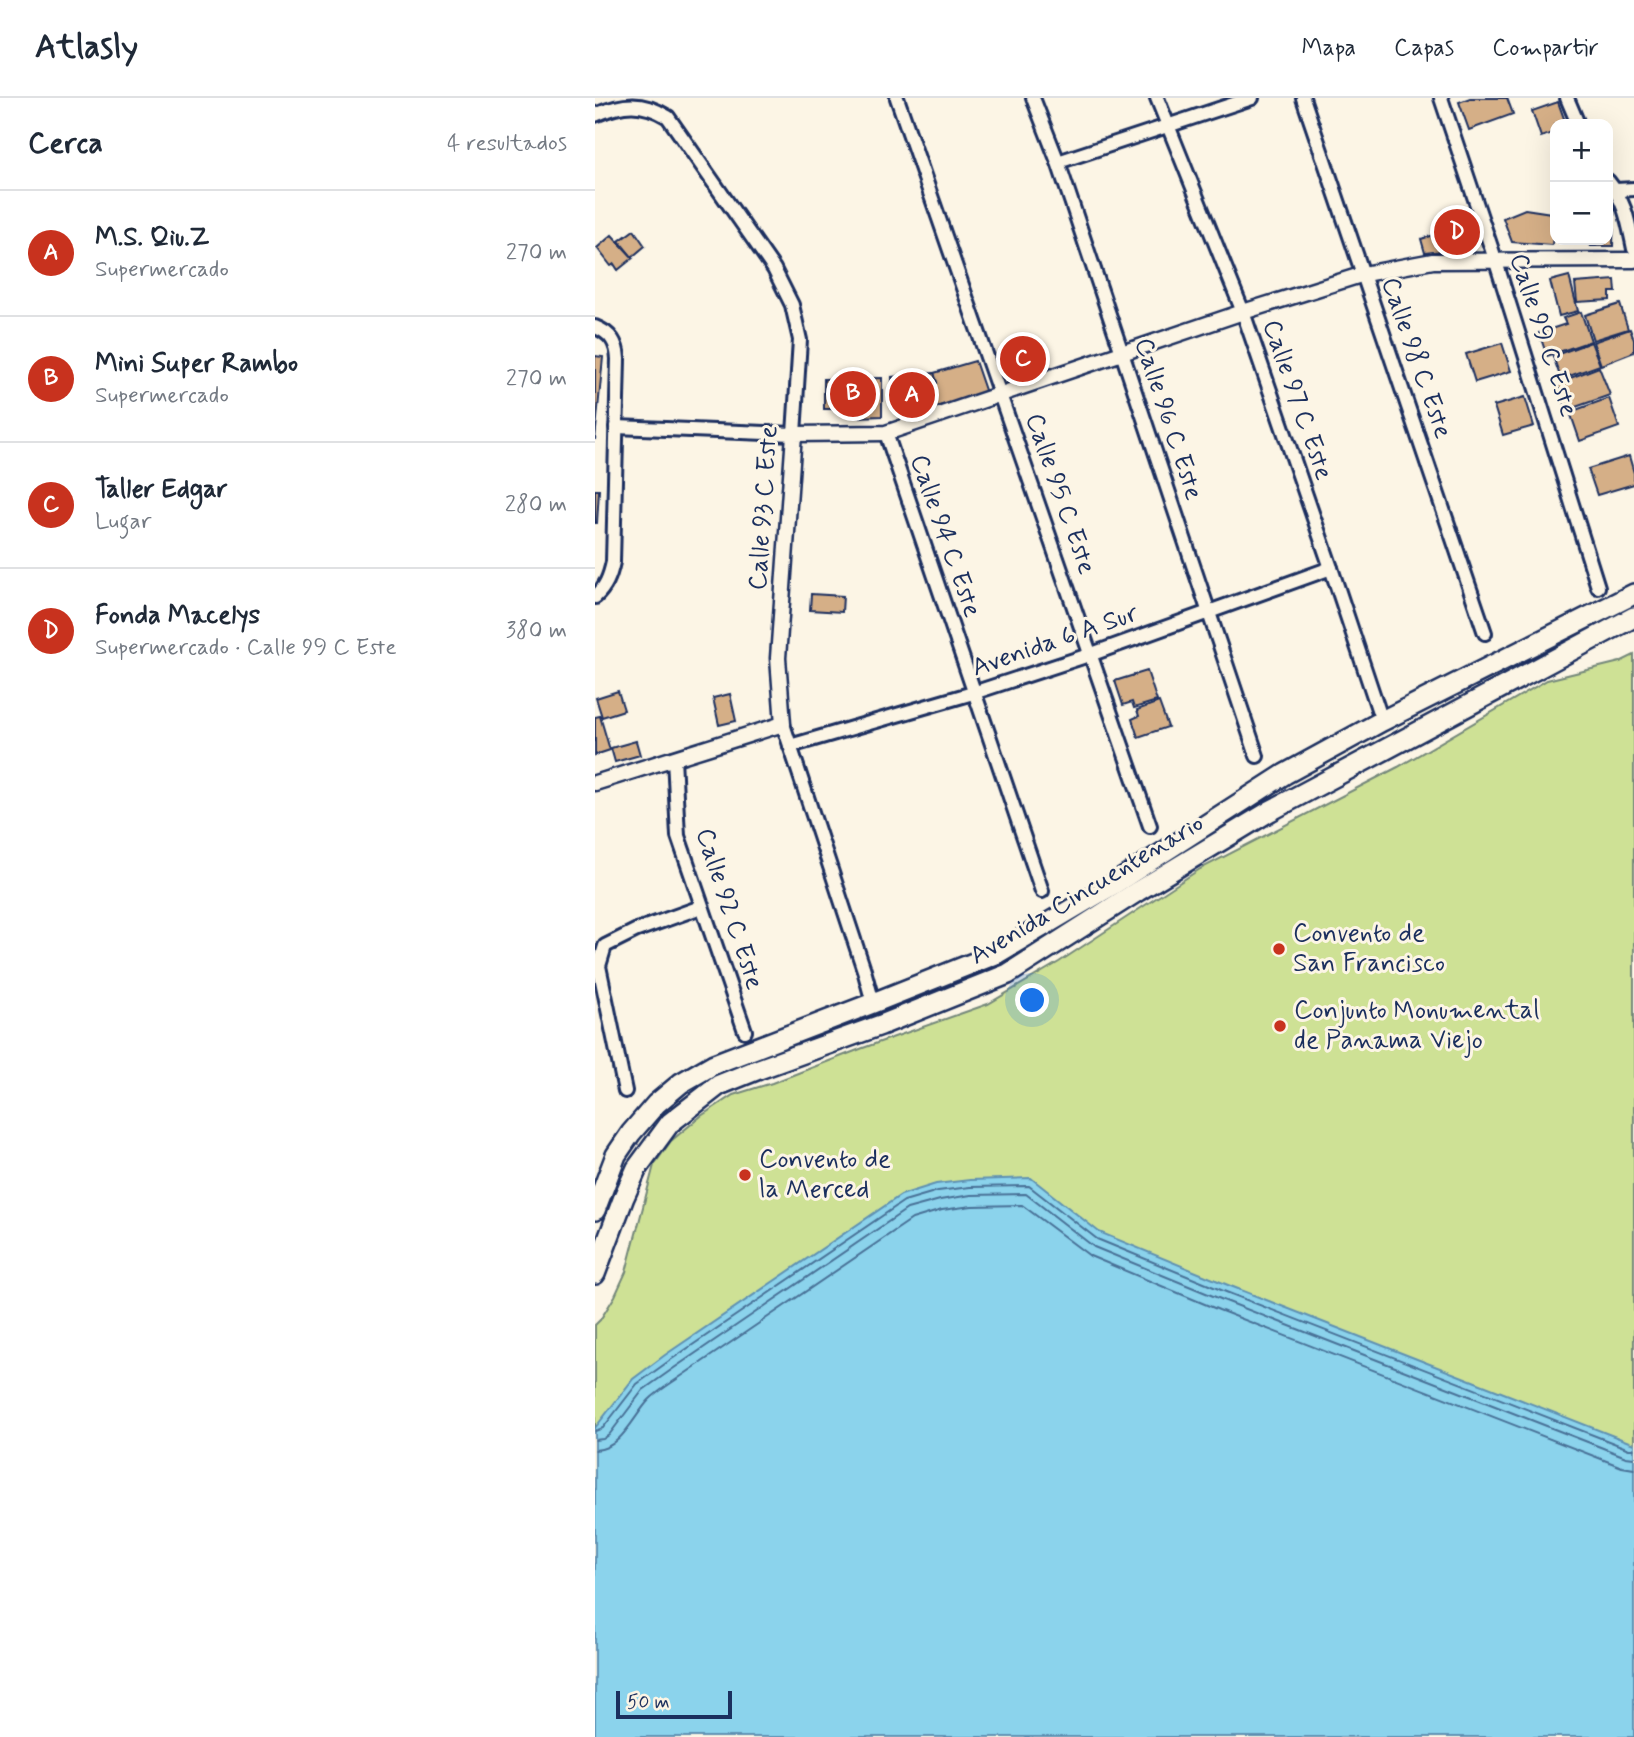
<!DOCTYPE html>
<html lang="es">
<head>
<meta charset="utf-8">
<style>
  :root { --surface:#fff; --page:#f6f6f7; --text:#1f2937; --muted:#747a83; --line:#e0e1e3; --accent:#c8321e }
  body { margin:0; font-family:Mynerve,sans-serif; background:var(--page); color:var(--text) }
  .controls { position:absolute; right:21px; top:21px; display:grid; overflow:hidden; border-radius:14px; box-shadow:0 7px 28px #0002 }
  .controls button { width:63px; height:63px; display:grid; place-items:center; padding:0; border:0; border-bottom:2px solid var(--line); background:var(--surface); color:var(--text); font:35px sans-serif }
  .scale { position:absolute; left:21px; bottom:18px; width:116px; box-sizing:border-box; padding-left:7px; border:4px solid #1b2f5e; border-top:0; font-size:19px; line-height:24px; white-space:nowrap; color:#1b2f5e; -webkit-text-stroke:5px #fcf5e5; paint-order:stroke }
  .you { position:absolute; left:438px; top:903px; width:24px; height:24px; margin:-18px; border:5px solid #fff; border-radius:50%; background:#1a73e8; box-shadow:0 0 0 10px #1a73e833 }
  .badge { display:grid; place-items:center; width:46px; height:46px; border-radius:50%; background:var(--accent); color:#fff; font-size:23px; font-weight:700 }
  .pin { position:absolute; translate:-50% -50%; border:4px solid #fff; box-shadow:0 2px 7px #0006 }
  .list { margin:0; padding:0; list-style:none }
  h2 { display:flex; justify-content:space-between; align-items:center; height:91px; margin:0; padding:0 28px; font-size:30px }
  h2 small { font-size:23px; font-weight:400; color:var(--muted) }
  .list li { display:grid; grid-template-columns:46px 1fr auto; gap:21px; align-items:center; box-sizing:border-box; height:126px; padding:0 28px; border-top:2px solid var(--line) }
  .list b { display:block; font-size:26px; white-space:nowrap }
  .list p { margin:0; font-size:23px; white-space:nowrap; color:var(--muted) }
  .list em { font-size:23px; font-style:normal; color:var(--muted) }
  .map { position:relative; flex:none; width:1039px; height:1639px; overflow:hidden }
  header { display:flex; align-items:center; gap:42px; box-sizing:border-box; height:98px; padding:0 35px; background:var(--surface); border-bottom:2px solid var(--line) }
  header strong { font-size:33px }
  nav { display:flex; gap:38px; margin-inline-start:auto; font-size:24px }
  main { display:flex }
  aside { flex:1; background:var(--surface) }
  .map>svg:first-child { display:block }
  .green { fill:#cee195; stroke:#74887a; stroke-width:2 }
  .water { fill:#8bd3ec; stroke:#5e91b3; stroke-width:2 }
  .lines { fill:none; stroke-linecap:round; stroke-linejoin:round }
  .shore { stroke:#487197; stroke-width:2 }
  .building { fill:#d5af87; stroke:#1b2f5e; stroke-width:2 }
  .minor-casing { stroke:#1b2f5e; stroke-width:18 }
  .tertiary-casing { stroke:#1b2f5e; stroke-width:19 }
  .primary-casing { stroke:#1b2f5e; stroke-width:24 }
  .minor { stroke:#fcf5e5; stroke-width:12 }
  .tertiary { stroke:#fcf5e5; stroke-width:14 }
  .primary { stroke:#fcf5e5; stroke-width:19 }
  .poi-dot { fill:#c8321e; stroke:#fcf5e5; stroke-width:2.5 }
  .labels { text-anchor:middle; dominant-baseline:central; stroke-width:6; stroke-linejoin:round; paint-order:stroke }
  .street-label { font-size:26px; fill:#1b2f5e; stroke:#fcf5e5 }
  .poi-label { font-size:26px; fill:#1b2f5e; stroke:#fcf5e5; text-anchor:start }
</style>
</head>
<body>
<header>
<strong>Atlasly</strong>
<nav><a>Mapa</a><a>Capas</a><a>Compartir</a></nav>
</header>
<main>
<aside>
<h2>Cerca<small>4 resultados</small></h2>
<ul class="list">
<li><span class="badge">A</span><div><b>M.S. Qiu.Z</b><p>Supermercado</p></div><em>270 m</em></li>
<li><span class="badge">B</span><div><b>Mini Super Rambo</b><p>Supermercado</p></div><em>270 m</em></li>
<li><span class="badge">C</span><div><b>Taller Edgar</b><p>Lugar</p></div><em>280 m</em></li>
<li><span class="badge">D</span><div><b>Fonda Macelys</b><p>Supermercado · Calle 99 C Este</p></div><em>380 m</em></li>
</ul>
</aside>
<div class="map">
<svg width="1039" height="1639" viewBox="0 0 1039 1639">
  <rect width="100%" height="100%" fill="#fcf5e5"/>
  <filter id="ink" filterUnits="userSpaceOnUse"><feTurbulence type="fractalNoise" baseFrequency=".0143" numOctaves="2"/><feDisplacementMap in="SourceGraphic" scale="14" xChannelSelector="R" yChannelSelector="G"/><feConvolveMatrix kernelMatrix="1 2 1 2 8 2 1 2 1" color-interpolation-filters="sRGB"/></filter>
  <g filter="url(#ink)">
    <!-- green -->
    <polygon class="green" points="1039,557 1039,1639 0,1639 0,1227 5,1222 20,1198 31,1174 59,1067 76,1043 106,1018 138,997 177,985 268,950 393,906 464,864 605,771 803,669 952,582 1025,564"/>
    <!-- water -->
    <polygon class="water" points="436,1080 504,1134 633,1187 1039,1346 1039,1639 0,1639 0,1330 38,1281 70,1257 306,1097 341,1086 375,1082"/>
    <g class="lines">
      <!-- shore -->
      <g class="shore">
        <polyline points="0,1333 8,1330 42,1286 74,1263 309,1103 343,1093 375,1089 434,1088 502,1141 631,1194 1034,1351 1039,1351"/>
        <polyline points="0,1342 8,1341 14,1337 48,1292 79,1270 312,1111 345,1102 376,1097 431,1096 499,1149 628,1202 1031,1359 1039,1360"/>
        <path d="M0 1352C26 1351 38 1319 54 1302 63 1293 75 1286 85 1279L317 1121 347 1112 377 1108 427 1107 495 1158 624 1212 1027 1369 1039 1371"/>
      </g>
    </g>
    <!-- building -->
    <g class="building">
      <polygon points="875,0 912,0 918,16 874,32 864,4"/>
      <polygon points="963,4 971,26 960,26 960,34 946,39 937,13"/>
      <polygon points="930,111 956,115 960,120 957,147 917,144 908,120"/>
      <polygon points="1013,111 1019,111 1018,148 995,148 995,142 1013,142"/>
      <polygon points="873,127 880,149 830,155 826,141"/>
      <polygon points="39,132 50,148 37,159 24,143"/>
      <polygon points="17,137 38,160 23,172 19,166 16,168 2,150"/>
      <polygon points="974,178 983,213 964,218 955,183"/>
      <polygon points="1020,182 1021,194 1015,194 1015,202 982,204 980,185"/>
      <polygon points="1025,206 1033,231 998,242 990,217"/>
      <polygon points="986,214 996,243 952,258 944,235 971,226 968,220"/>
      <polygon points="1035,231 1039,242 1039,254 1006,267 998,244"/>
      <polygon points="996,244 1005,267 966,281 958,258"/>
      <polygon points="438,245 447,277 428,282 425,270 417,273 411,252"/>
      <polygon points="907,245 916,273 880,284 871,256"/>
      <polygon points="0,258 8,259 0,342"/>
      <polygon points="380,263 391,295 337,310 338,287 342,285 339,275"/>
      <polygon points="1004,269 1015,297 972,312 962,285"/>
      <polygon points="339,275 342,285 338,287 337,310 301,313 301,308 298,308 297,279"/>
      <polygon points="287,280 287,318 262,319 262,311 229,311 229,281"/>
      <polygon points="930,299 939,328 908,337 899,308"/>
      <polygon points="1014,300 1024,329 985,343 975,314"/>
      <polygon points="1034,358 1039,375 1039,386 1002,397 993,371"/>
      <polygon points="0,392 4,392 2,425 0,425"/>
      <polygon points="216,496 248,498 247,514 215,512"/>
      <polygon points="552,573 562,603 539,610 537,604 528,607 520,583"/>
      <polygon points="23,593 29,612 7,619 1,600"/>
      <polygon points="135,596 141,623 124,627 118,600"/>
      <polygon points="564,604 573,629 543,639 537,621 544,618 542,612"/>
      <polygon points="5,618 15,652 0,657 0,619"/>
      <polygon points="41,643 45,657 20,664 16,650"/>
    </g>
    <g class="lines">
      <!-- minor casing -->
      <g class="minor-casing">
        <g id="minor">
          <polyline points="302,0 555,728"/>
          <polyline points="438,0 463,64 662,658"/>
          <polyline points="562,0 648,214 736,470 787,623"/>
          <polyline points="708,0 890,535"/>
          <polyline points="846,0 901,164 1003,489"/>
          <polyline points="972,0 983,26"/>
          <path d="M0 17C28 5 47 3 73 19L179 171 197 207 205 242 199 336 21 329"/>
          <polyline points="463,64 657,0"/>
          <path d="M1013 83C1031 105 1033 123 1039 151"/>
          <polyline points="1021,92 1039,91"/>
          <path d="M0 229C16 235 22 245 23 261L18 464C15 478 11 489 0 499"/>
          <polyline points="291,335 447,793"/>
          <polyline points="188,626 269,872 278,905"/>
          <polyline points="195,648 378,595 497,556 736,470"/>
          <polyline points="79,660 83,738 150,933"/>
          <polyline points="30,993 4,868 10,848 42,832 106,809"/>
        </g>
      </g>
      <!-- tertiary casing -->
      <g class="tertiary-casing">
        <polyline id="tertiary" points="0,685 188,626 183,560 199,336 291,335 648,214 769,176 838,163 1039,162"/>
      </g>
      <!-- primary casing -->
      <g class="primary-casing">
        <g id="primary">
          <polyline points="0,1112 21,1057 36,1035 61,1006 86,985 119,966 278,905 401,856 519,786 690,676 787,623 1039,496"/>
          <polyline points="0,1176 29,1099 42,1070 75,1025 124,987 164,971 286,927 413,876 543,793 675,713 1039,519"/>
        </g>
      </g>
      <!-- minor -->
      <use href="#minor" class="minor"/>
      <!-- tertiary -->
      <use href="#tertiary" class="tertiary"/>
      <!-- primary -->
      <use href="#primary" class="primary"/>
    </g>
  </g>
  <!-- markers -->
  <g class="poi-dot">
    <circle cx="684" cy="851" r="7"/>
    <circle cx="685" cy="928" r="7"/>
    <circle cx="150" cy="1077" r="7"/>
  </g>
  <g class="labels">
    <!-- street labels -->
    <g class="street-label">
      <text transform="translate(948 237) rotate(72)">Calle 99 C Este</text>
      <text transform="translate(821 260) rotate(71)">Calle 98 C Este</text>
      <text transform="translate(702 302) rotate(71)">Calle 97 C Este</text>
      <text transform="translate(573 321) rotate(72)">Calle 96 C Este</text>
      <text transform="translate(465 396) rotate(71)">Calle 95 C Este</text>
      <text transform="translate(169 410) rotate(-86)">Calle 93 C Este</text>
      <text transform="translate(350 438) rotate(71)">Calle 94 C Este</text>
      <text transform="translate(460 543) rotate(-19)">Avenida 6 A Sur</text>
      <text transform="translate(492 792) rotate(-31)">Avenida Cincuentenario</text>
      <text transform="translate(134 811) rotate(72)">Calle 92 C Este</text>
    </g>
    <!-- poi labels -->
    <g class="poi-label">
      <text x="698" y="836">Convento de<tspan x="698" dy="30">San Francisco</tspan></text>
      <text x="699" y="913">Conjunto Monumental<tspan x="699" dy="30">de Panama Viejo</tspan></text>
      <text x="164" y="1062">Convento de<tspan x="164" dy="30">la Merced</tspan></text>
    </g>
  </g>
</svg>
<div class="controls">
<button>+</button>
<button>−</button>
</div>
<div class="scale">50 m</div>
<div class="you"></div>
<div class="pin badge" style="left:317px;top:297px">A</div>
<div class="pin badge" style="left:258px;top:296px">B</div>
<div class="pin badge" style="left:428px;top:261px">C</div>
<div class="pin badge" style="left:862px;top:134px">D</div>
</div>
</main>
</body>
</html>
